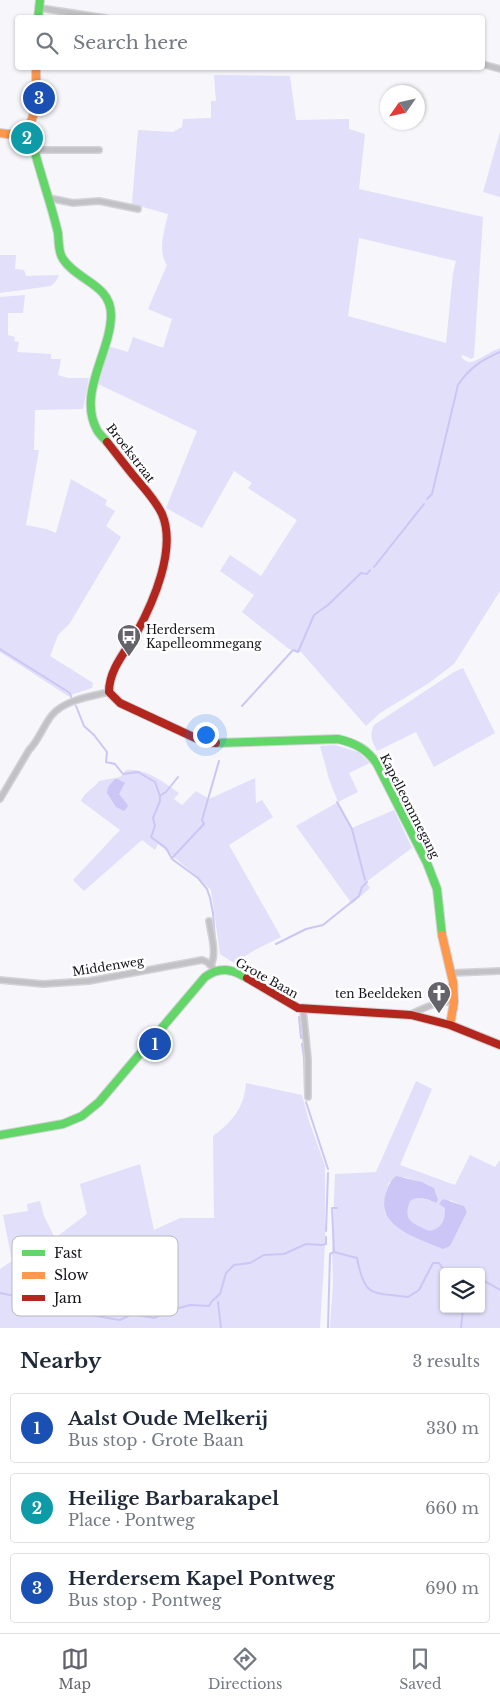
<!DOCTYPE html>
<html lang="en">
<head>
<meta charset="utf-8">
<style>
  :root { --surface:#fff; --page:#f6f6f7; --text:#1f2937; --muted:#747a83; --line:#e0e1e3; --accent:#64636b }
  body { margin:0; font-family:"Libre Baskerville",serif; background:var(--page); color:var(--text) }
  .controls { position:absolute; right:15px; bottom:15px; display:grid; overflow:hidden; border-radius:5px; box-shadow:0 1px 4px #0004 }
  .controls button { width:45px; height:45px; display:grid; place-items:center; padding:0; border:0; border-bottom:1px solid var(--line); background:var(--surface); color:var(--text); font:25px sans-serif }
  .compass { position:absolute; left:380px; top:85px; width:45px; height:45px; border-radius:50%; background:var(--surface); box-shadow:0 1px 4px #0004; rotate:236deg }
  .you { position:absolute; left:205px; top:734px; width:18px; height:18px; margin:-12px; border:4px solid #fff; border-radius:50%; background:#1a73e8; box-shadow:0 0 0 8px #1a73e833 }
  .badge { display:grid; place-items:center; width:32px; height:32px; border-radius:50%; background:var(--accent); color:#fff; font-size:16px; font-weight:700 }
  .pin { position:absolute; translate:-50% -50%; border:2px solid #fff; box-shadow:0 1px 5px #0006 }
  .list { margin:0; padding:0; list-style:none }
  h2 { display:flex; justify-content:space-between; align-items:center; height:65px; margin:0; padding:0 20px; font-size:21px }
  h2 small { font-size:16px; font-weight:400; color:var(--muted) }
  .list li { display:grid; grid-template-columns:32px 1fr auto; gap:15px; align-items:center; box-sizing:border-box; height:70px; margin:0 10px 10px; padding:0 10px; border:1px solid var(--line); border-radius:5px }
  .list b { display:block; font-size:19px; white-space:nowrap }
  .list p { margin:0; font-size:16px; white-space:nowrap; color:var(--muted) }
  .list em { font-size:16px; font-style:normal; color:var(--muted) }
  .icon { flex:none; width:28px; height:28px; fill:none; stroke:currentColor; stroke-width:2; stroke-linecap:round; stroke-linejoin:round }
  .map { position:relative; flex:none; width:500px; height:1328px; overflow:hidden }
  .search { position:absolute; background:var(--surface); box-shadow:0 1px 4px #0004; left:15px; right:15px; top:15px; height:55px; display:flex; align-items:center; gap:12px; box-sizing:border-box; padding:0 18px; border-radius:5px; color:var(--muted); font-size:19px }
  .sheet { height:305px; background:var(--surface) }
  nav { display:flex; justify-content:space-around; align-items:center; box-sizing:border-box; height:70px; border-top:1px solid var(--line); background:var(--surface); font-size:14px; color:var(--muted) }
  nav a { display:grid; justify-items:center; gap:2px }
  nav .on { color:var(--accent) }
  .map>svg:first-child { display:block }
  .green { fill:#e1dffa; fill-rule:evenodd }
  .water { fill:#cbc6f5 }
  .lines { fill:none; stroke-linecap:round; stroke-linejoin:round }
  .stream { stroke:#cbc6f5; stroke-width:2 }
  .street-casing { stroke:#d3d3d7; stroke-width:8 }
  .fast-casing { stroke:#d3d3d7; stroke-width:10 }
  .slow-casing { stroke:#d3d3d7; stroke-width:10 }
  .jam-casing { stroke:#d3d3d7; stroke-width:10 }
  .street { stroke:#c2c2c6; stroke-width:5 }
  .fast { stroke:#63d668; stroke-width:8 }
  .slow { stroke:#ff974d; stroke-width:8 }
  .jam { stroke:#b3261e; stroke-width:8 }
  .labels { text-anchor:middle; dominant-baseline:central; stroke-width:5; stroke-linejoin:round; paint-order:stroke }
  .street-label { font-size:12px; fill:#15141d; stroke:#fff }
  .poi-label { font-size:12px; fill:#15141d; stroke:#fff; text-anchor:start }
  .key { fill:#fff; stroke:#b9b8bb; stroke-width:1 }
  .key-label { font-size:14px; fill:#15141d }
</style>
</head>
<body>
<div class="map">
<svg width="500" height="1328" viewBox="0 0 500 1328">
  <rect width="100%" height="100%" fill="#f6f6fb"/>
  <!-- green -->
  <g class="green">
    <path d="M214 75 290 76 296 120 349 119V129L365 134 359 189 483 217 474 357 471 359 463 355 461 357C464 359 466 362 469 362 473 364 493 350 500 348V591L454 664 429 683 380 713 366 726 301 652 289 649 242 612 254 595 220 571 230 555 261 576 297 520 248 488 252 483 234 471 202 528 166 508 197 431 98 384 108 346 128 352 133 337 163 348 172 319 148 309 167 265C157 251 165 229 168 214L132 204 138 130 173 132 182 127 183 119 211 118V101H216ZM359 238 456 261 453 273 446 343 348 316Z"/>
    <polygon points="500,132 500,197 483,192"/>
    <polygon points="0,255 16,255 15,269 24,270 26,276 59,275 56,281 51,286 0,293"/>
    <polygon points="25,295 23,313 8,313 8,335 15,337 14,341 19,342 17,352 51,354 51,359 61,359 58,375 68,378 89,378 83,409 35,410 34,450 39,450 26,525 46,529 56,533 71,479 107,500 105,505 115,511 106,526 121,537 70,623 58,635 50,656 93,683 92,688 68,696 0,652 0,297"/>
    <path d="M463 668 495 733 434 767 416 732 377 751C372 740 369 737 374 725L454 672Z"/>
    <polygon points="335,745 358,752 370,763 349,773 358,792 338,802 352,828 394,810 412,848 366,882 370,888 352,904 296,826 338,802 329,779 320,746"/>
    <path d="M126 770C146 768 163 782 179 793L174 799 182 805 196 791 209 799 255 778 256 803 262 800 273 817 229 845 281 937 255 950 234 963 220 954 211 890 199 878 158 844 155 850 142 840 84 891 73 880 120 830 81 801C85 791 94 789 99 781L120 777Z"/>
    <path d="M416 1081 432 1089 400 1165 455 1185 470 1155 495 1167 500 1160V1328H330L333 1283 332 1253 335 1174 376 1172ZM405 1177 429 1185 436 1193 435 1203C426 1199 411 1193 407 1206 406 1210 406 1215 408 1218 412 1224 423 1228 429 1232 448 1228 442 1213 450 1200L463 1206 467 1212 450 1245 385 1213 384 1202 389 1182ZM444 1272H481V1309H444Z"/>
    <path d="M246 1083 302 1095 309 1121 325 1166V1246L320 1328H0V1269L12 1261 3 1215 28 1211 27 1204 40 1201 44 1216 55 1238 87 1214 80 1184 140 1164 154 1230 180 1218H214L213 1136C233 1121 244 1108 246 1083Z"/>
  </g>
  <!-- water -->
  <g class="water">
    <polygon points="115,779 118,779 125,783 119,794 127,804 128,806 124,811 116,807 107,793 108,787"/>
    <path d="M396 1176 422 1182 434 1188 438 1200 436 1203C427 1199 418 1195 410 1201 402 1221 413 1223 429 1231 442 1229 445 1220 445 1208L439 1204 443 1199 464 1206 467 1212 450 1246 443 1249C421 1239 377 1228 385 1196 388 1187 389 1182 396 1176Z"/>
    <polygon points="28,1257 31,1257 33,1260 32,1268 14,1270 12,1267 14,1265"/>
  </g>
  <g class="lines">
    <!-- stream -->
    <g class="stream">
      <path d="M427 499 432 494 458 385C469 368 482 360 500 352"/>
      <polyline points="374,567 424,504"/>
      <polyline points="0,649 70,693 71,697"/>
      <polyline points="76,706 84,726 94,735 107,752 106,762 115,764 123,774 138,772 155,782 160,796 160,801 153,818 155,826 151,837 166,848 172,859 198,878 207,889 210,898 213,913 216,952"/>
      <polyline points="242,706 293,650 298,652 314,615 328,605 361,573 367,574 370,570"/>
      <polyline points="161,795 166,792 178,777"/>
      <polyline points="337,802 352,829 365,880"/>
      <polyline points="172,858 204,824 202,820 219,761"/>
      <polyline points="276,944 306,929 323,925 359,896 362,887 367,882"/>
      <polyline points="299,1017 301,1038"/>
      <polyline points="302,1044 304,1057 305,1097"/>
      <polyline points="306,1102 328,1169"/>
      <polyline points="326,1231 328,1173"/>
      <path d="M334 1252 357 1258C365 1299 372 1292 408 1297L419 1290 433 1263H439L444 1270 450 1272"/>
      <polyline points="459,1272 461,1272"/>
      <polyline points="481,1279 500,1290"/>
      <polyline points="0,1293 50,1303 60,1310 120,1320 132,1314 154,1318 172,1310 190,1305 209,1306 212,1301 220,1294 226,1273 234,1265 250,1263 264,1255 284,1254 306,1244 322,1245 326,1244 326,1237"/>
      <polyline points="218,1302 221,1328"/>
      <polyline points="328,1328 330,1254 334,1252 332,1208 337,1208"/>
      <polyline points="461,1328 463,1309"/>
    </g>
    <!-- street casing -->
    <g class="street-casing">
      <g id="street">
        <polyline points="40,8 105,18"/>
        <polyline points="482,64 500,69"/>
        <polyline points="35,150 99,150"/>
        <polyline points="49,198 73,203 99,201 138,209"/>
        <path d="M0 799 29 750C39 740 43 726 52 715 64 700 92 696 109 692"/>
        <path d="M209 921C211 934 217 953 211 965"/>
        <polyline points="451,973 500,971"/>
        <polyline points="0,980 43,984 89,981 202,960 207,962 215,970"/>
        <polyline points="303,1009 308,1059 308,1097"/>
        <path d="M411 1014C424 1008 440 1000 454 1002"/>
      </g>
    </g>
    <!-- fast casing -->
    <g class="fast-casing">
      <g id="fast">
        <polyline points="38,18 40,0"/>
        <path d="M28 127C34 136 33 146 36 156 43 182 52 207 58 233 59 241 58 252 63 259 77 281 111 284 111 315 111 352 77 393 97 430 99 434 104 438 107 442"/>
        <path d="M216 743 338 739C355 743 367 749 377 764L427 863 437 889 442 935"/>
        <path d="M0 1135 63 1124 82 1116 99 1102 205 977C220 966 232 969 247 978"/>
      </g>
    </g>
    <!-- slow casing -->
    <g class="slow-casing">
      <g id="slow">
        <path d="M0 133C8 134 16 136 23 132 39 121 36 85 36 68"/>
        <polyline points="442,935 453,982 454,1002 450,1025"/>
      </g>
    </g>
    <!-- jam casing -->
    <g class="jam-casing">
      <g id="jam">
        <path d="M107 442C115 452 124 464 133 475 143 487 155 499 162 514 177 549 153 603 136 634 125 652 109 670 109 692L120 703 204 742 216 743"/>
        <polyline points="247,978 298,1008 411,1015 450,1025 500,1045"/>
      </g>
    </g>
    <!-- street -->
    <use href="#street" class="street"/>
    <!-- fast -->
    <use href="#fast" class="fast"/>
    <!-- slow -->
    <use href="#slow" class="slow"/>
    <!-- jam -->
    <use href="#jam" class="jam"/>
  </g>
  <!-- icons -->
  <defs>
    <g id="bus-pin" transform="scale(1.25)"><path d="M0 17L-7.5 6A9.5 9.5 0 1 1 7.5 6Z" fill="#64636b" stroke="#fff"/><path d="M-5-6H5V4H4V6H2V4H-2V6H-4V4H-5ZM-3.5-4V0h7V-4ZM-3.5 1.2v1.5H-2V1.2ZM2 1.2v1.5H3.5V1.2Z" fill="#fff"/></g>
    <g id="church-pin" transform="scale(1.25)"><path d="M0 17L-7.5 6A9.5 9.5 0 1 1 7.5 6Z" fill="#64636b" stroke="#fff"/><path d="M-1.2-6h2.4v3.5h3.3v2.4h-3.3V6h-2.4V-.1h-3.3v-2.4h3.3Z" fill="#fff"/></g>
  </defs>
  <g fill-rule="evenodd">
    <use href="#bus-pin" x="129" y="636"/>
    <use href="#church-pin" x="439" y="993"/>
  </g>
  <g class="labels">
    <!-- street labels -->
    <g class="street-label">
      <text transform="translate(131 453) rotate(52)">Broekstraat</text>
      <text transform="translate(410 806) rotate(63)">Kapelleommegang</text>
      <text transform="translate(108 966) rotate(-9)">Middenweg</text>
      <text transform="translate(267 978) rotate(29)">Grote Baan</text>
    </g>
    <!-- poi labels -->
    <g class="poi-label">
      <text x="146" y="629">Herdersem<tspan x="146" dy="14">Kapelleommegang</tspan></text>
      <text x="422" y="993" text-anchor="end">ten Beeldeken</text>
    </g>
  </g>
  <!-- legend -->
  <rect x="12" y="1236" width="166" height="80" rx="8" class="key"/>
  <rect x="22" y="1250" width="23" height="6" fill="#63d668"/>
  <rect x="22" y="1272" width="23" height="7" fill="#ff974d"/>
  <rect x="22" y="1295" width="23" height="6" fill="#b3261e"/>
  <g class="key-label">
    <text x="54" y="1258">Fast</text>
    <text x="54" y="1280">Slow</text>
    <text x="54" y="1303">Jam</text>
  </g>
</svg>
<div class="controls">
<button><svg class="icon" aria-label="layers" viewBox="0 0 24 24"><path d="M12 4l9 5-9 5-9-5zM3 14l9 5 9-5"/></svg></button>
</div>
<svg class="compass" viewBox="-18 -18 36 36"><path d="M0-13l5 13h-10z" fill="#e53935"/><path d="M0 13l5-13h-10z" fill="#747a83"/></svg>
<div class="you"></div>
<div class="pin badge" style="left:155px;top:1044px;background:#1a4fb4">1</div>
<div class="pin badge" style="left:27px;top:138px;background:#0f9aa8">2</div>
<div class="pin badge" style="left:39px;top:98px;background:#1a4fb4">3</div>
<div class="search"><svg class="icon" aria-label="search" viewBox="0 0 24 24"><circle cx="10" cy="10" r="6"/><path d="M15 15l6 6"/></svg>Search here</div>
</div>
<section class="sheet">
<h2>Nearby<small>3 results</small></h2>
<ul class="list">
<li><span class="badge" style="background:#1a4fb4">1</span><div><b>Aalst Oude Melkerij</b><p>Bus stop · Grote Baan</p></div><em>330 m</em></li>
<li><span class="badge" style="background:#0f9aa8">2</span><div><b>Heilige Barbarakapel</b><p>Place · Pontweg</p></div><em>660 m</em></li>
<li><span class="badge" style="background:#1a4fb4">3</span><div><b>Herdersem Kapel Pontweg</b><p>Bus stop · Pontweg</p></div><em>690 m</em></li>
</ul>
</section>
<nav>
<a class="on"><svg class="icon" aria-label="map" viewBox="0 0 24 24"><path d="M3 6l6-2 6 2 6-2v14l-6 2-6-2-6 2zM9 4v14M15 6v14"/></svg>Map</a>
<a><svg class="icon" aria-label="directions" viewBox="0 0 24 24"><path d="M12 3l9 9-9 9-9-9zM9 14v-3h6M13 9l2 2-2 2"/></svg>Directions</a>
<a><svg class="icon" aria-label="saved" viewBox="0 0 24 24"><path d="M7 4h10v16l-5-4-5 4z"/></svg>Saved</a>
</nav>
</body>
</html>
